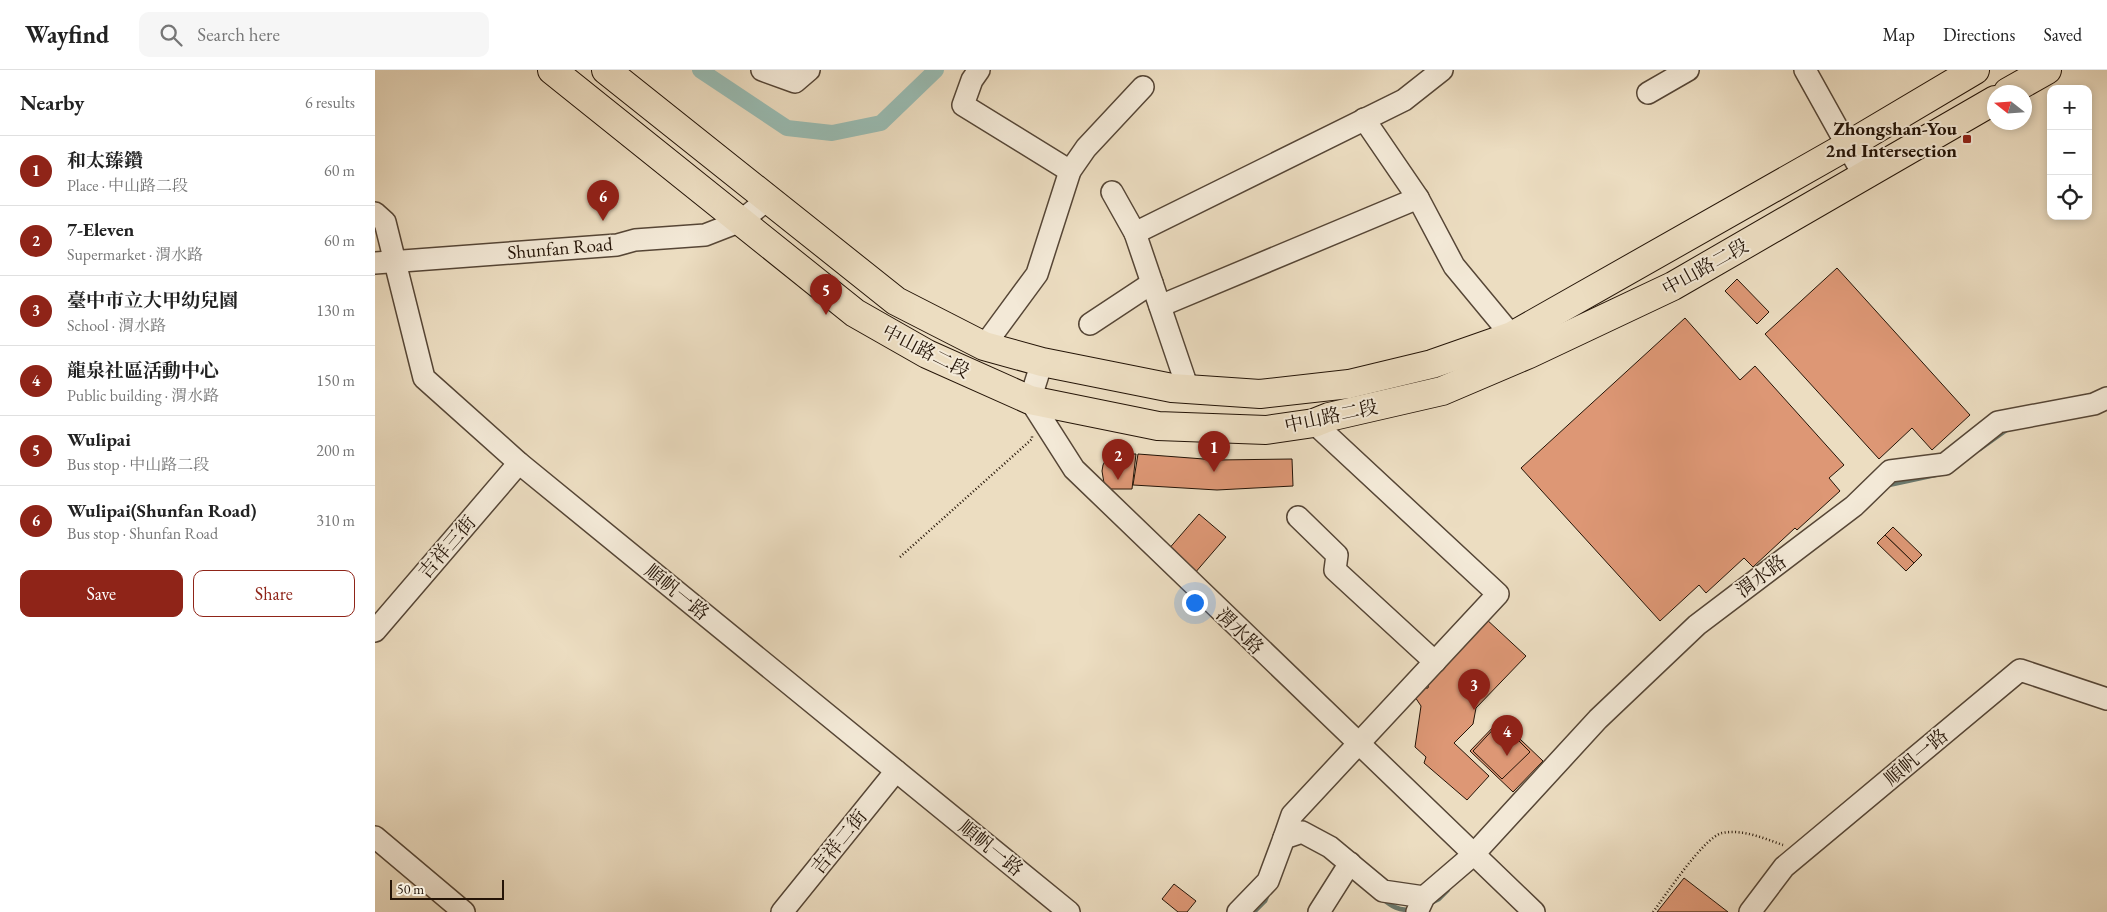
<!DOCTYPE html>
<html lang="en">
<head>
<meta charset="utf-8">
<style>
  :root { --surface:#fff; --page:#f6f6f6; --text:#222; --muted:#767676; --line:#e0e0e0; --accent:#8f2418 }
  body { margin:0; font-family:"EB Garamond","Noto Serif TC",serif; background:var(--page); color:var(--text) }
  .controls { position:absolute; right:15px; top:15px; display:grid; overflow:hidden; border-radius:10px; box-shadow:0 2px 8px #0003 }
  .controls button { width:45px; height:45px; display:grid; place-items:center; padding:0; border:0; border-bottom:1px solid var(--line); background:var(--surface); color:var(--text); font:25px sans-serif }
  .compass { position:absolute; left:1612px; top:15px; width:45px; height:45px; border-radius:50%; background:var(--surface); box-shadow:0 2px 8px #0003; rotate:287deg }
  .scale { position:absolute; left:15px; bottom:12px; width:114px; box-sizing:border-box; padding-left:5px; border:2px solid #241407; border-top:0; font-size:14px; line-height:18px; white-space:nowrap; color:#241407; -webkit-text-stroke:4px #f3e9d7; paint-order:stroke }
  .you { position:absolute; left:819px; top:532px; width:18px; height:18px; margin:-12px; border:4px solid #fff; border-radius:50%; background:#1a73e8; box-shadow:0 0 0 8px #1a73e833 }
  .badge { display:grid; place-items:center; width:32px; height:32px; border-radius:50%; background:var(--accent); color:#fff; font-size:16px; font-weight:700 }
  .pin { position:absolute; translate:-50% -41px; filter:drop-shadow(0 1px 2px #0008) }
  .pin::after { content:''; position:absolute; top:26px; width:18px; height:15px; background:inherit; clip-path:polygon(0 0,100% 0,50% 100%) }
  .list { margin:0; padding:0; list-style:none }
  h2 { display:flex; justify-content:space-between; align-items:center; height:65px; margin:0; padding:0 20px; font-size:21px }
  h2 small { font-size:16px; font-weight:400; color:var(--muted) }
  .list li { display:grid; grid-template-columns:32px 1fr auto; gap:15px; align-items:center; box-sizing:border-box; height:70px; padding:0 20px; border-top:1px solid var(--line) }
  .list b { display:block; font-size:19px; white-space:nowrap }
  .list p { margin:0; font-size:16px; white-space:nowrap; color:var(--muted) }
  .list em { font-size:16px; font-style:normal; color:var(--muted) }
  .actions { display:flex; gap:10px; padding:15px 20px }
  .actions a { flex:1; padding:11px 0; border:1px solid var(--accent); border-radius:10px; text-align:center; font-size:18px; color:var(--accent) }
  .actions .main { background:var(--accent); color:#fff }
  .icon { flex:none; width:28px; height:28px; fill:none; stroke:currentColor; stroke-width:2; stroke-linecap:round; stroke-linejoin:round }
  .map { position:relative; flex:none; width:1732px; height:842px; overflow:hidden }
  header { display:flex; align-items:center; gap:30px; box-sizing:border-box; height:70px; padding:0 25px; background:var(--surface); border-bottom:1px solid var(--line) }
  header strong { font-size:24px }
  nav { display:flex; gap:28px; margin-inline-start:auto; font-size:18px }
  .search { width:350px; height:45px; background:var(--page); display:flex; align-items:center; gap:12px; box-sizing:border-box; padding:0 18px; border-radius:10px; color:var(--muted); font-size:19px }
  main { display:flex }
  aside { flex:1; background:var(--surface) }
  .map>svg:first-child { display:block }
  .lines { fill:none; stroke-linecap:round; stroke-linejoin:round }
  .stream { stroke:#6a796e; stroke-width:4.5 }
  .canal { stroke:#99bcb3; stroke-width:16 }
  .building { fill:#dd9775; stroke:#241407 }
  .minor-casing { stroke:#564636; stroke-width:24 }
  .major-casing { stroke:#241407; stroke-width:30 }
  .path { stroke:#241407; stroke-width:2.5; stroke-dasharray:1 2.5; stroke-linecap:butt }
  .minor { stroke:#f3e9d7; stroke-width:21 }
  .major { stroke:#ecddc1; stroke-width:28 }
  .poi-dot { fill:#8f2418; stroke:#f3e9d7; stroke-width:2 }
  .labels { text-anchor:middle; dominant-baseline:central; stroke-width:4; stroke-linejoin:round; paint-order:stroke }
  .poi-label { font-size:19px; font-weight:bold; fill:#241407; stroke:#f3e9d7; text-anchor:end }
  .street-label { font-size:19px; fill:#241407; stroke:#f3e9d7 }
</style>
</head>
<body>
<header>
<strong>Wayfind</strong>
<div class="search"><svg class="icon" aria-label="search" viewBox="0 0 24 24"><circle cx="10" cy="10" r="6"/><path d="M15 15l6 6"/></svg>Search here</div>
<nav><a>Map</a><a>Directions</a><a>Saved</a></nav>
</header>
<main>
<aside>
<h2>Nearby<small>6 results</small></h2>
<ul class="list">
<li><span class="badge">1</span><div><b>和太臻鑽</b><p>Place · 中山路二段</p></div><em>60 m</em></li>
<li><span class="badge">2</span><div><b>7-Eleven</b><p>Supermarket · 渭水路</p></div><em>60 m</em></li>
<li><span class="badge">3</span><div><b>臺中市立大甲幼兒園</b><p>School · 渭水路</p></div><em>130 m</em></li>
<li><span class="badge">4</span><div><b>龍泉社區活動中心</b><p>Public building · 渭水路</p></div><em>150 m</em></li>
<li><span class="badge">5</span><div><b>Wulipai</b><p>Bus stop · 中山路二段</p></div><em>200 m</em></li>
<li><span class="badge">6</span><div><b>Wulipai(Shunfan Road)</b><p>Bus stop · Shunfan Road</p></div><em>310 m</em></li>
</ul>
<div class="actions"><a class="main">Save</a><a>Share</a></div>
</aside>
<div class="map">
<svg width="1732" height="842" viewBox="0 0 1732 842">
  <rect width="100%" height="100%" fill="#ecddc1"/>
  <filter id="stains"><feTurbulence type="fractalNoise" baseFrequency=".004" numOctaves="4"/><feColorMatrix values="0 0 0 0 .2 0 0 0 0 .09 0 0 0 0 .02 0 0 0 .5 -.17"/></filter>
  <radialGradient id="worn" r=".72"><stop offset=".6" stop-color="#630" stop-opacity="0"/><stop offset="1" stop-color="#630" stop-opacity=".3"/></radialGradient>
  <g class="lines">
    <!-- stream -->
    <g class="stream">
      <polyline points="1605,379 1633,359"/>
      <polyline points="1514,415 1565,404"/>
      <path d="M1008 829C1016 836 1025 842 1036 839"/>
      <polyline points="1058,832 1064,829 1073,820"/>
      <polyline points="879,842 890,831 893,824"/>
    </g>
    <!-- canal -->
    <polyline class="canal" points="325,0 412,58 457,63 506,53 561,0"/>
  </g>
  <!-- building -->
  <g class="building">
    <polygon points="1462,198 1595,345 1557,380 1537,358 1504,389 1390,264"/>
    <polygon points="1362,209 1394,242 1382,254 1350,221"/>
    <polygon points="1310,248 1365,310 1380,296 1469,395 1454,408 1465,421 1422,460 1420,458 1378,497 1369,488 1331,523 1324,515 1285,551 1146,398"/>
    <polygon points="739,384 761,384 757,419 730,419 727,401 728,395 731,389"/>
    <polygon points="763,384 842,390 917,389 918,416 842,420 758,415"/>
    <polygon points="824,444 851,467 819,504 792,481"/>
    <polygon points="1518,457 1547,485 1539,493 1510,465"/>
    <polygon points="1510,465 1539,493 1531,501 1502,473"/>
    <polygon points="1110,548 1151,586 1101,638 1098,654 1079,673 1114,706 1092,730 1049,693 1051,687 1040,677 1046,636 1040,627 1042,619 1053,618 1054,612"/>
    <polygon points="1125,650 1168,691 1138,722 1095,681"/>
    <polygon points="1125,652 1155,682 1127,709 1098,681"/>
    <polygon points="1309,808 1353,842 1282,842"/>
    <polygon points="799,814 821,831 812,842 803,842 787,829"/>
  </g>
  <g class="lines">
    <!-- minor casing -->
    <g class="minor-casing">
      <g id="minor">
        <polyline points="387,0 420,12 434,0"/>
        <polyline points="604,0 597,10 588,35 695,101"/>
        <polyline points="1430,0 1489,106"/>
        <polyline points="1273,23 1313,0"/>
        <polyline points="989,49 1043,128 1079,196 1137,266"/>
        <polyline points="737,122 760,163"/>
        <polyline points="0,143 10,152 49,308 144,393 694,842"/>
        <polyline points="0,193 242,175 260,170 330,165 366,151 393,129"/>
        <polyline points="785,236 1043,128"/>
        <polyline points="715,254 777,213"/>
        <polyline points="609,276 662,204 695,101 711,78 768,17"/>
        <polyline points="667,292 655,330 699,399 1159,842"/>
        <polyline points="813,319 760,163 1029,30 1067,0"/>
        <polyline points="923,447 962,485 960,500 1060,592"/>
        <polyline points="0,561 144,393"/>
        <polyline points="0,767 89,842"/>
        <polyline points="909,768 917,745 1123,524 939,353"/>
        <polyline points="407,842 521,701"/>
        <polyline points="863,842 893,811 909,768 927,762 955,777 1008,821 1049,827"/>
        <polyline points="944,842 975,793"/>
        <polyline points="1042,842 1049,827 1098,785 1223,649 1322,555 1479,436 1515,401 1570,394 1623,352 1719,334 1732,328"/>
        <polyline points="1375,842 1409,797 1645,600 1732,629"/>
      </g>
    </g>
    <!-- major casing -->
    <g class="major-casing">
      <g id="major">
        <polyline points="177,0 480,243 552,284 655,330 783,356 891,360 939,353 954,347 1067,321 1154,284 1298,216 1620,30"/>
        <polyline points="231,0 521,231 609,276 667,292 797,318 885,324 974,314 1057,294 1137,266 1472,76 1600,0"/>
        <polyline points="1633,22 1672,0"/>
      </g>
    </g>
    <!-- path -->
    <g class="path">
      <polyline points="525,487 657,369 657,366"/>
      <path d="M1278 842C1291 825 1328 768 1347 763 1368 759 1388 768 1408 775"/>
    </g>
    <!-- minor -->
    <use href="#minor" class="minor"/>
    <!-- major -->
    <use href="#major" class="major"/>
  </g>
  <!-- markers -->
  <rect class="poi-dot" x="1587" y="64" width="10" height="10" rx="2.5"/>
  <g class="labels">
    <!-- poi labels -->
    <g class="poi-label">
      <text x="1582" y="58">Zhongshan-You<tspan x="1582" dy="22">2nd Intersection</tspan></text>
    </g>
    <!-- street labels -->
    <g class="street-label">
      <text transform="translate(185 178) rotate(-5)">Shunfan Road</text>
      <text transform="translate(1330 197) rotate(-29)">中山路二段</text>
      <text transform="translate(551 281) rotate(27)">中山路二段</text>
      <text transform="translate(956 346) rotate(-12)">中山路二段</text>
      <text transform="translate(72 477) rotate(-49)">吉祥三街</text>
      <text transform="translate(1386 506) rotate(-37)">渭水路</text>
      <text transform="translate(302 522) rotate(39)">順帆一路</text>
      <text transform="translate(865 561) rotate(44)">渭水路</text>
      <text transform="translate(1541 687) rotate(-40)">順帆一路</text>
      <text transform="translate(464 772) rotate(-51)">吉祥二街</text>
      <text transform="translate(616 778) rotate(39)">順帆一路</text>
    </g>
  </g>
  <rect width="100%" height="100%" filter="url(#stains)"/>
  <rect width="100%" height="100%" fill="url(#worn)"/>
</svg>
<div class="controls">
<button>+</button>
<button>−</button>
<button><svg class="icon" aria-label="locate" viewBox="0 0 24 24"><circle cx="12" cy="12" r="6"/><path d="M12 2v4M12 18v4M2 12h4M18 12h4"/></svg></button>
</div>
<svg class="compass" viewBox="-18 -18 36 36"><path d="M0-13l5 13h-10z" fill="#e53935"/><path d="M0 13l5-13h-10z" fill="#767676"/></svg>
<div class="scale">50 m</div>
<div class="you"></div>
<div class="pin badge" style="left:839px;top:402px">1</div>
<div class="pin badge" style="left:743px;top:410px">2</div>
<div class="pin badge" style="left:1099px;top:640px">3</div>
<div class="pin badge" style="left:1132px;top:686px">4</div>
<div class="pin badge" style="left:451px;top:245px">5</div>
<div class="pin badge" style="left:228px;top:151px">6</div>
</div>
</main>
</body>
</html>
